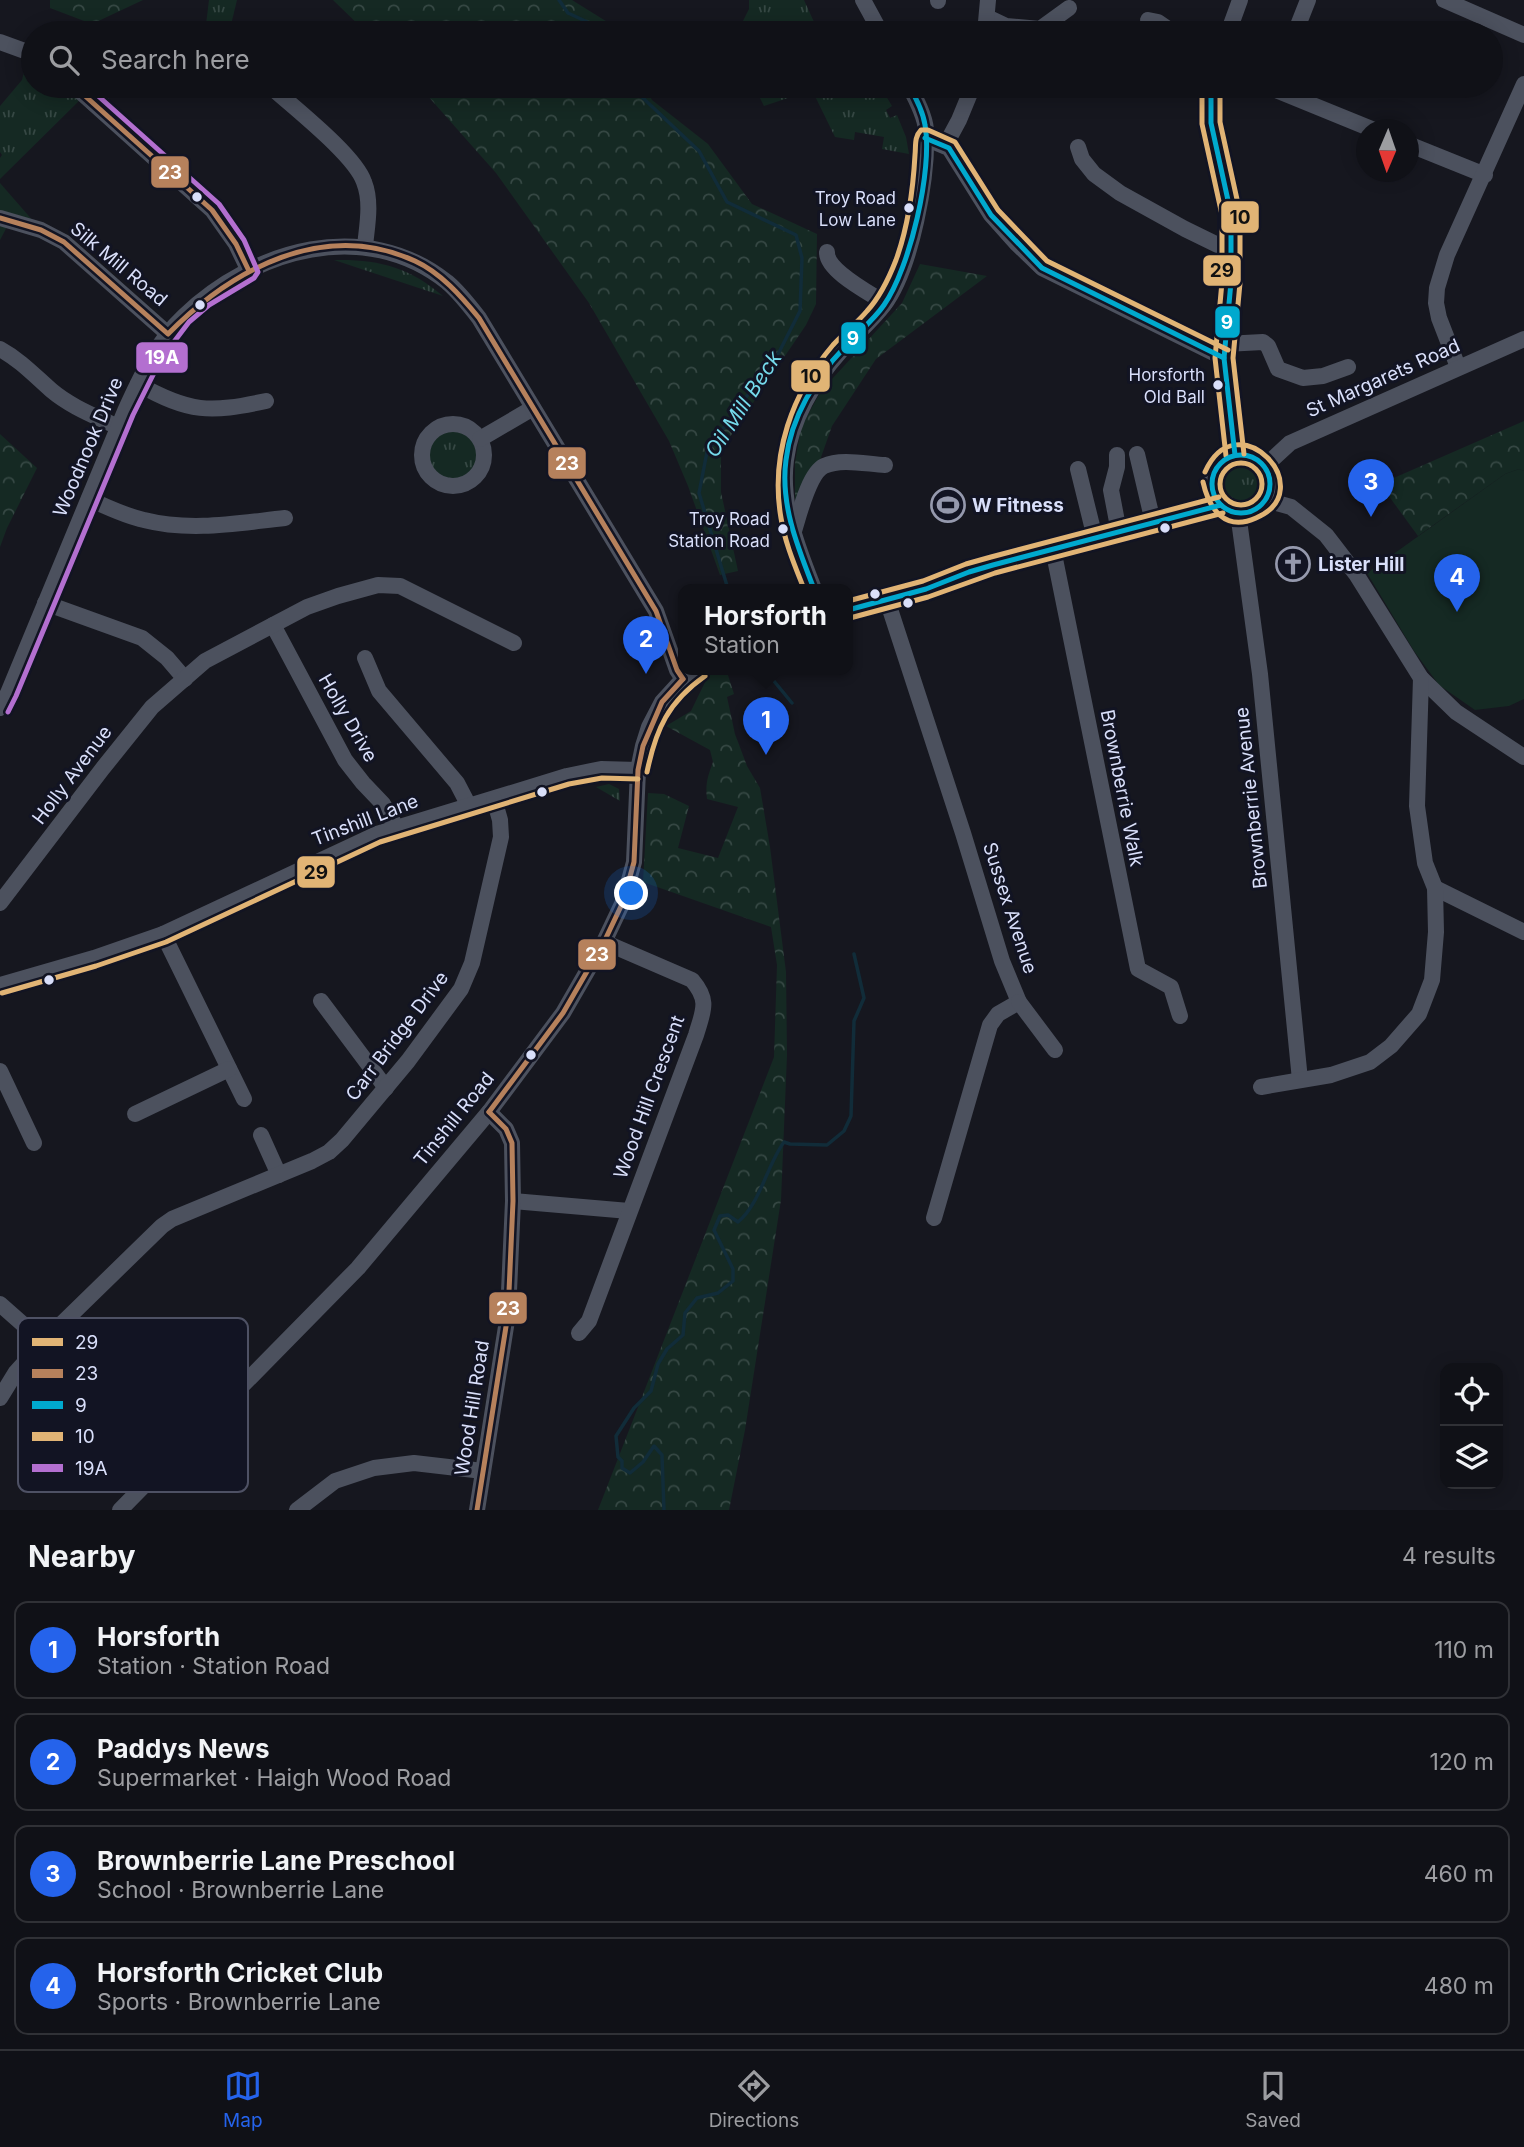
<!DOCTYPE html>
<html lang="en">
<head>
<meta charset="utf-8">
<style>
  :root { --surface:#101117; --page:#191a20; --text:#f1f3f6; --muted:#9c9da1; --line:#303136; --accent:#2563eb }
  body { margin:0; font-family:Inter,sans-serif; background:var(--page); color:var(--text) }
  .controls { position:absolute; right:21px; bottom:21px; display:grid; overflow:hidden; border-radius:14px; box-shadow:0 4px 18px #0003 }
  .controls button { width:63px; height:63px; display:grid; place-items:center; padding:0; border:0; border-bottom:2px solid var(--line); background:var(--surface); color:var(--text); font:35px sans-serif }
  .compass { position:absolute; left:1356px; top:119px; width:63px; height:63px; border-radius:50%; background:var(--surface); box-shadow:0 4px 18px #0003; rotate:182deg }
  .you { position:absolute; left:632px; top:894px; width:24px; height:24px; margin:-18px; border:5px solid #fff; border-radius:50%; background:#1a73e8; box-shadow:0 0 0 10px #1a73e833 }
  .badge { display:grid; place-items:center; width:46px; height:46px; border-radius:50%; background:var(--accent); color:#fff; font-size:23px; font-weight:700 }
  .pin { position:absolute; translate:-50% -58px; filter:drop-shadow(0 2px 4px #0008) }
  .pin::after { content:''; position:absolute; top:37px; width:24px; height:21px; background:inherit; clip-path:polygon(0 0,100% 0,50% 100%) }
  .popup { position:absolute; left:678px; top:584px; width:175px; height:91px; box-sizing:border-box; display:grid; place-content:center; border-radius:14px; background:var(--surface); filter:drop-shadow(0 2px 5px #0005); font-size:23px; white-space:nowrap; color:var(--muted) }
  .popup b { font-size:26px; color:var(--text) }
  .popup::after { content:''; position:absolute; left:50%; top:100%; margin-left:-14px; border:14px solid transparent; border-top-color:var(--surface) }
  .list { margin:0; padding:0; list-style:none }
  h2 { display:flex; justify-content:space-between; align-items:center; height:91px; margin:0; padding:0 28px; font-size:30px }
  h2 small { font-size:23px; font-weight:400; color:var(--muted) }
  .list li { display:grid; grid-template-columns:46px 1fr auto; gap:21px; align-items:center; box-sizing:border-box; height:98px; margin:0 14px 14px; padding:0 14px; border:2px solid var(--line); border-radius:14px }
  .list b { display:block; font-size:26px; white-space:nowrap }
  .list p { margin:0; font-size:23px; white-space:nowrap; color:var(--muted) }
  .list em { font-size:23px; font-style:normal; color:var(--muted) }
  .icon { flex:none; width:38px; height:38px; fill:none; stroke:currentColor; stroke-width:2; stroke-linecap:round; stroke-linejoin:round }
  .map { position:relative; flex:none; width:1524px; height:1510px; overflow:hidden }
  .search { position:absolute; background:var(--surface); box-shadow:0 4px 18px #0003; left:21px; right:21px; top:21px; height:77px; display:flex; align-items:center; gap:18px; box-sizing:border-box; padding:0 24px; border-radius:38px; color:var(--muted); font-size:26px }
  .sheet { height:539px; background:var(--surface) }
  nav { display:flex; justify-content:space-around; align-items:center; box-sizing:border-box; height:98px; border-top:2px solid var(--line); background:var(--surface); font-size:19px; color:var(--muted) }
  nav a { display:grid; justify-items:center; gap:4px }
  nav .on { color:var(--accent) }
  .map>svg:first-child { display:block }
  .grass { fill:url(#grass-tufts) }
  .forest { fill:url(#forest-crowns) }
  .pitch { fill:#152923 }
  .lines { fill:none; stroke-linecap:round; stroke-linejoin:round }
  .stream { stroke:#112c39; stroke-width:3.5 }
  .minor { stroke:#4c515e; stroke-width:16 }
  .bus-1-casing { stroke:#121423; stroke-width:10 }
  .bus-2-casing { stroke:#121423; stroke-width:10 }
  .bus-3-casing { stroke:#121423; stroke-width:10 }
  .bus-4-casing { stroke:#121423; stroke-width:10 }
  .bus-5-casing { stroke:#121423; stroke-width:10 }
  .bus-1 { stroke:#b6815c; stroke-width:5 }
  .bus-2 { stroke:#e1b475; stroke-width:5 }
  .bus-3 { stroke:#00a9ce; stroke-width:5 }
  .bus-4 { stroke:#e1b475; stroke-width:5 }
  .bus-5 { stroke:#b36fd0; stroke-width:5 }
  .bus-dot { fill:#d9dffa; stroke:#121423; stroke-width:2.5 }
  .labels { text-anchor:middle; dominant-baseline:central; stroke-width:6; stroke-linejoin:round; paint-order:stroke }
  .bus-label { font-size:17px; fill:#d9dffa; stroke:#121423; text-anchor:end }
  .street-label { font-size:19px; fill:#d9dffa; stroke:#121423 }
  .poi-label { font-size:19px; font-weight:bold; fill:#d9dffa; stroke:#121423; text-anchor:start }
  .water-label { font-size:21px; font-style:italic; fill:#75daec; stroke:#121423 }
  .key { fill:#121423; stroke:#4e5164; stroke-width:2 }
  .key-label { font-size:19px; fill:#d9dffa }
  .line-badge { stroke:#121423; stroke-width:2.5 }
  .badge-label { font-size:19px; text-anchor:middle; font-weight:bold; fill:#fff }
  .pale-badge-label { font-size:19px; text-anchor:middle; font-weight:bold; fill:#111 }
</style>
</head>
<body>
<div class="map">
<svg width="1524" height="1510" viewBox="0 0 1524 1510">
  <defs>
    <pattern id="grass-tufts" width="24" height="20" patternUnits="userSpaceOnUse" patternTransform="scale(1.75)"><rect width="24" height="20" fill="#152923"/><path d="M3 7l-1-3M5 7V3M7 7l1-3M15 17l-1-3M17 17v-4M19 17l1-3" fill="none" stroke="#364844"/></pattern>
    <pattern id="forest-crowns" width="20" height="18" patternUnits="userSpaceOnUse" patternTransform="scale(1.75)"><rect width="20" height="18" fill="#152923"/><path d="M2 6a3 3 0 1 1 6 0M12 15a3 3 0 1 1 6 0" fill="none" stroke="#364844"/></pattern>
  </defs>
  <rect width="100%" height="100%" fill="#16171f"/>
  <!-- grass -->
  <g class="grass">
    <polygon points="209,0 237,0 229,33 205,33"/>
    <polygon points="749,0 804,0 819,33 737,33 749,9"/>
    <polygon points="29,52 33,54 33,86 74,86 85,95 0,179 0,158 2,155 0,152 0,106 22,80"/>
    <polygon points="754,86 880,86 892,106 886,110 890,118 897,115 906,137 909,154 882,149 884,137 855,132 854,140 835,137 812,90 764,106"/>
    <polygon points="0,183 41,230 10,221 0,240"/>
    <path d="M334 260C378 259 409 267 443 296Z"/>
    <circle cx="453" cy="455" r="26"/>
    <circle cx="1241" cy="485" r="21"/>
    <polygon points="609,784 619,789 620,801 596,787"/>
  </g>
  <!-- forest -->
  <g class="forest">
    <polygon points="50,0 143,0 92,24 50,8"/>
    <polygon points="333,0 572,0 617,28 619,33 367,33"/>
    <polygon points="419,86 645,86 652,100 708,144 752,204 817,234 816,304 806,325 721,450 721,492 738,571 720,575 688,486 669,441 589,303 496,173"/>
    <polygon points="920,264 987,276 876,359 832,426 819,463 795,501 795,463 801,427 821,391 902,303"/>
    <polygon points="1524,421 1524,471 1519,469 1505,474 1418,536 1380,484"/>
    <polygon points="0,434 37,468 7,528 0,547"/>
    <path d="M721 669H726L734 694 727 697 735 734 747 766 760 788 770 847 786 972 787 1055 781 1200 745 1430 729 1510H598L774 1057 777 965 771 927 643 882 648 793 664 794 689 806 678 848 718 858 738 807 707 799C705 783 708 776 713 762L710 750 666 726 691 711 709 674Z"/>
  </g>
  <!-- pitch -->
  <polygon class="pitch" points="1519,469 1524,471 1524,699 1509,706 1475,710 1439,685 1414,651 1367,573 1505,474"/>
  <g class="lines">
    <!-- stream -->
    <g class="stream">
      <polyline points="559,0 568,13 611,33"/>
      <polyline points="637,86 643,98 699,151 727,202 796,235 802,258 800,311 773,364 738,407 707,452 699,493 728,589"/>
      <polyline points="764,669 792,703"/>
      <path d="M664 1510 662 1455 654 1446 643 1462 630 1473 622 1468V1461L618 1457 616 1436 634 1408 651 1391 658 1364 667 1349 683 1335 685 1313 697 1298 718 1293 733 1281V1269L714 1230 720 1216 728 1215 738 1222C760 1204 767 1165 784 1142L790 1144 827 1145 844 1131 851 1116 854 1021 864 998 854 954"/>
    </g>
    <!-- minor -->
    <g class="minor">
      <polyline points="863,0 881,33"/>
      <polyline points="938,0 938,1"/>
      <polyline points="1444,0 1524,35"/>
      <polyline points="987,17 1006,26 1040,29 1069,8"/>
      <polyline points="1148,20 1158,22 1174,33"/>
      <polyline points="985,33 988,0"/>
      <polyline points="1228,33 1240,0"/>
      <polyline points="1295,33 1308,0"/>
      <polyline points="0,42 33,54"/>
      <polyline points="74,86 212,210 236,244 249,271"/>
      <path d="M270 86C293 107 355 155 364 182 372 202 367 226 365 246"/>
      <polyline points="1211,86 1211,123 1231,214 1231,282 1224,358 1235,455"/>
      <polyline points="1266,86 1374,130"/>
      <polyline points="93,103 109,86"/>
      <polyline points="925,138 949,148 991,215 1016,243 1042,268 1224,358"/>
      <polyline points="1408,144 1485,175"/>
      <polyline points="945,146 959,120 973,86"/>
      <polyline points="1078,147 1082,159 1094,174 1120,193 1185,229 1232,252"/>
      <polyline points="0,218 41,230 64,242 168,334"/>
      <path d="M827 252C826 271 870 293 885 303"/>
      <polyline points="1225,344 1263,342 1268,346 1278,369 1303,378 1323,376 1348,367"/>
      <path d="M0 349C20 360 34 375 51 390 71 407 95 416 118 427"/>
      <polyline points="1458,367 1439,318 1436,303 1437,288 1447,255 1524,84"/>
      <path d="M138 384C190 413 209 413 266 401"/>
      <circle cx="453" cy="455" r="31"/>
      <polyline points="480,439 533,408"/>
      <polyline points="1137,454 1153,522"/>
      <circle cx="1241" cy="484" r="29"/>
      <polyline points="1117,455 1117,467 1111,490 1119,532"/>
      <polyline points="1265,466 1290,443 1524,339"/>
      <polyline points="1078,469 1095,538"/>
      <path d="M89 499C107 507 125 516 144 520 191 532 238 523 285 518"/>
      <polyline points="1266,500 1291,507 1326,535 1356,574 1421,678 1456,712 1524,757"/>
      <polyline points="1238,513 1260,674 1300,1080"/>
      <path d="M794 531C799 515 809 473 824 466 841 458 866 464 885 465"/>
      <polyline points="1053,549 1138,969 1171,987 1180,1016"/>
      <path d="M814 589C798 548 780 505 786 460 791 420 814 381 840 352 854 336 871 322 884 305 912 267 928 177 926 130 925 116 916 99 909 86"/>
      <polyline points="887,600 963,833 1002,961 1019,1002 998,1014 990,1025 934,1218"/>
      <polyline points="45,603 142,638 167,658 185,679"/>
      <polyline points="848,610 926,589 969,572 993,565 1221,505"/>
      <polyline points="273,625 345,760 363,783 383,804 396,827"/>
      <polyline points="365,658 379,691 457,783 469,806"/>
      <path d="M0 708 8 693 125 411C140 378 157 341 184 316 254 249 365 217 447 282 459 292 469 305 479 318L656 611 677 670 683 679"/>
      <polyline points="1435,888 1524,932"/>
      <polyline points="0,903 103,768 152,707 205,661 307,607 338,596 378,585 400,586 514,643"/>
      <polyline points="163,934 244,1099"/>
      <polyline points="0,985 94,958 163,934 377,834 567,776 601,769 638,770"/>
      <polyline points="321,1001 386,1088"/>
      <polyline points="1019,1002 1055,1050"/>
      <polyline points="0,1071 34,1143"/>
      <polyline points="1261,1087 1331,1075 1370,1062 1391,1046 1419,1014 1432,980 1436,932 1435,888 1425,863 1417,806 1421,678"/>
      <polyline points="135,1114 229,1069"/>
      <polyline points="261,1135 279,1175"/>
      <polyline points="513,1201 629,1211"/>
      <polyline points="0,1304 43,1342"/>
      <path d="M579 1333 589 1321 696 1035C703 1011 710 1001 692 980L604 942"/>
      <polyline points="0,1398 16,1372 43,1342 162,1226 172,1219 312,1161 329,1152 342,1140 408,1061 461,989 472,963 501,837 500,820 494,799"/>
      <polyline points="120,1510 358,1268 489,1112 563,1013 604,942 623,902 634,862 638,770 643,746 649,727 662,702 683,679 700,669"/>
      <polyline points="297,1510 335,1481 374,1468 414,1463 483,1471"/>
      <polyline points="477,1510 508,1314 513,1201 512,1143 506,1129 489,1112"/>
    </g>
    <!-- bus-1 casing -->
    <g class="bus-1-casing">
      <g id="bus-1">
        <polyline points="74,86 212,210 236,244 249,271"/>
        <path d="M0 218 41 230 64 242 168 334C232 269 324 219 415 261 441 273 461 296 479 318L656 611 677 670 683 679"/>
        <polyline points="489,1112 563,1013 604,942 623,902 634,862 638,770 643,746 662,702 683,679"/>
        <polyline points="477,1510 508,1314 513,1201 512,1143 506,1129 489,1112"/>
      </g>
    </g>
    <!-- bus-2 casing -->
    <g class="bus-2-casing">
      <g id="bus-2">
        <polyline points="1202,86 1202,124 1222,215 1222,282 1215,358 1226,456"/>
        <path d="M1203 482C1209 509 1225 532 1256 518 1322 490 1237 400 1205 472"/>
        <polyline points="850,618 928,597 995,573 1223,513"/>
        <path d="M647 772C656 729 668 702 705 676"/>
        <polyline points="2,993 96,966 166,942 380,842 569,784 602,778 638,779"/>
      </g>
    </g>
    <!-- bus-3 casing -->
    <g class="bus-3-casing">
      <g id="bus-3">
        <polyline points="1211,86 1211,123 1231,214 1231,282 1224,358 1235,455"/>
        <polyline points="925,138 949,148 991,215 1042,268 1224,358"/>
        <circle cx="1241" cy="484" r="29"/>
        <path d="M814 589C798 548 780 505 786 460 791 417 815 378 844 348 857 333 873 321 884 305 910 268 933 169 925 125 923 111 916 98 909 86"/>
        <polyline points="848,610 926,589 969,572 993,565 1221,505"/>
      </g>
    </g>
    <!-- bus-4 casing -->
    <g class="bus-4-casing">
      <g id="bus-4">
        <polyline points="1220,86 1220,122 1240,213 1240,283 1233,358 1244,454"/>
        <circle cx="1241" cy="484" r="21"/>
        <path d="M804 589C795 566 785 543 781 518 770 455 792 393 833 345 844 333 857 323 867 311 880 297 889 278 896 260 908 227 913 191 915 155 916 146 914 137 921 130H928L955 142 998 210 1047 261 1228 350"/>
        <polyline points="848,601 923,581 966,564 991,557 1219,497"/>
      </g>
    </g>
    <!-- bus-5 casing -->
    <g class="bus-5-casing">
      <polyline id="bus-5" points="8,712 16,696 133,415 161,359 189,322 209,305 254,278 258,272 244,240 219,204 87,86"/>
    </g>
    <!-- bus-1 -->
    <use href="#bus-1" class="bus-1"/>
    <!-- bus-2 -->
    <use href="#bus-2" class="bus-2"/>
    <!-- bus-3 -->
    <use href="#bus-3" class="bus-3"/>
    <!-- bus-4 -->
    <use href="#bus-4" class="bus-4"/>
    <!-- bus-5 -->
    <use href="#bus-5" class="bus-5"/>
  </g>
  <!-- icons -->
  <defs>
    <g id="stadium-ring" transform="scale(1.75)"><circle r="9.5" fill="#121423" stroke="#9599ad" stroke-width="1.5"/><path d="M0-5a6.5 5 0 1 0 0 10a6.5 5 0 1 0 0-10ZM-3.5-1.8h7v3.6h-7Z" fill="#9599ad"/></g>
    <g id="church-ring" transform="scale(1.75)"><circle r="9.5" fill="#121423" stroke="#9599ad" stroke-width="1.5"/><path d="M-1.2-6h2.4v3.5h3.3v2.4h-3.3V6h-2.4V-.1h-3.3v-2.4h3.3Z" fill="#9599ad"/></g>
  </defs>
  <g fill-rule="evenodd">
    <use href="#stadium-ring" x="948" y="505"/>
    <use href="#church-ring" x="1293" y="564"/>
  </g>
  <!-- markers -->
  <g class="bus-dot">
    <circle cx="197" cy="197" r="6"/>
    <circle cx="909" cy="208" r="6"/>
    <circle cx="200" cy="305" r="6"/>
    <circle cx="1218" cy="385" r="6"/>
    <circle cx="1165" cy="528" r="6"/>
    <circle cx="783" cy="529" r="6"/>
    <circle cx="875" cy="594" r="6"/>
    <circle cx="908" cy="603" r="6"/>
    <circle cx="542" cy="792" r="6"/>
    <circle cx="49" cy="980" r="6"/>
    <circle cx="531" cy="1055" r="6"/>
  </g>
  <g class="labels">
    <!-- bus labels -->
    <g class="bus-label">
      <text x="896" y="198">Troy Road<tspan x="896" dy="22">Low Lane</tspan></text>
      <text x="1205" y="375">Horsforth<tspan x="1205" dy="22">Old Ball</tspan></text>
      <text x="770" y="519">Troy Road<tspan x="770" dy="22">Station Road</tspan></text>
    </g>
    <!-- street labels -->
    <g class="street-label">
      <text transform="translate(119 264) rotate(40)">Silk Mill Road</text>
      <text transform="translate(1383 378) rotate(-24)">St Margarets Road</text>
      <text transform="translate(88 447) rotate(-67)">Woodnook Drive</text>
      <text transform="translate(348 718) rotate(60)">Holly Drive</text>
      <text transform="translate(72 775) rotate(-53)">Holly Avenue</text>
      <text transform="translate(1122 788) rotate(79)">Brownberrie Walk</text>
      <text transform="translate(1251 798) rotate(-96)">Brownberrie Avenue</text>
      <text transform="translate(365 820) rotate(-21)">Tinshill Lane</text>
      <text transform="translate(1010 908) rotate(72)">Sussex Avenue</text>
      <text transform="translate(397 1036) rotate(-53)">Carr Bridge Drive</text>
      <text transform="translate(649 1097) rotate(-70)">Wood Hill Crescent</text>
      <text transform="translate(454 1119) rotate(-51)">Tinshill Road</text>
      <text transform="translate(472 1408) rotate(-81)">Wood Hill Road</text>
    </g>
    <!-- poi labels -->
    <g class="poi-label">
      <text x="972" y="505">W Fitness</text>
      <text x="1318" y="564">Lister Hill</text>
    </g>
    <!-- water labels -->
    <g class="water-label">
      <text transform="translate(743 404) rotate(-57)">Oil Mill Beck</text>
    </g>
  </g>
  <!-- legend -->
  <rect x="18" y="1318" width="230" height="174" rx="10" class="key"/>
  <rect x="32" y="1338" width="31" height="8" fill="#e1b475"/>
  <rect x="32" y="1369" width="31" height="9" fill="#b6815c"/>
  <rect x="32" y="1401" width="31" height="8" fill="#00a9ce"/>
  <rect x="32" y="1432" width="31" height="9" fill="#e1b475"/>
  <rect x="32" y="1464" width="31" height="8" fill="#b36fd0"/>
  <g class="key-label">
    <text x="75" y="1349">29</text>
    <text x="75" y="1380">23</text>
    <text x="75" y="1412">9</text>
    <text x="75" y="1443">10</text>
    <text x="75" y="1475">19A</text>
  </g>
  <g class="line-badge">
    <rect x="150" y="155" width="40" height="34" rx="7" fill="#b6815c"/>
    <rect x="1220" y="200" width="40" height="34" rx="7" fill="#e1b475"/>
    <rect x="1202" y="254" width="40" height="33" rx="7" fill="#e1b475"/>
    <rect x="1214" y="305" width="27" height="34" rx="7" fill="#00a9ce"/>
    <rect x="840" y="321" width="27" height="34" rx="7" fill="#00a9ce"/>
    <rect x="135" y="341" width="54" height="33" rx="7" fill="#b36fd0"/>
    <rect x="790" y="359" width="41" height="34" rx="7" fill="#e1b475"/>
    <rect x="547" y="446" width="40" height="34" rx="7" fill="#b6815c"/>
    <rect x="296" y="855" width="40" height="34" rx="7" fill="#e1b475"/>
    <rect x="577" y="938" width="40" height="33" rx="7" fill="#b6815c"/>
    <rect x="488" y="1291" width="40" height="34" rx="7" fill="#b6815c"/>
  </g>
  <g class="badge-label">
    <text x="170" y="179">23</text>
    <text x="1227" y="329">9</text>
    <text x="853" y="345">9</text>
    <text x="162" y="364">19A</text>
    <text x="567" y="470">23</text>
    <text x="597" y="961">23</text>
    <text x="508" y="1315">23</text>
  </g>
  <g class="pale-badge-label">
    <text x="1240" y="224">10</text>
    <text x="1222" y="277">29</text>
    <text x="811" y="383">10</text>
    <text x="316" y="879">29</text>
  </g>
</svg>
<div class="controls">
<button><svg class="icon" aria-label="locate" viewBox="0 0 24 24"><circle cx="12" cy="12" r="6"/><path d="M12 2v4M12 18v4M2 12h4M18 12h4"/></svg></button>
<button><svg class="icon" aria-label="layers" viewBox="0 0 24 24"><path d="M12 4l9 5-9 5-9-5zM3 14l9 5 9-5"/></svg></button>
</div>
<svg class="compass" viewBox="-18 -18 36 36"><path d="M0-13l5 13h-10z" fill="#e53935"/><path d="M0 13l5-13h-10z" fill="#9c9da1"/></svg>
<div class="you"></div>
<div class="pin badge" style="left:766px;top:755px">1</div>
<div class="popup"><b>Horsforth</b>Station</div>
<div class="pin badge" style="left:646px;top:674px">2</div>
<div class="pin badge" style="left:1371px;top:517px">3</div>
<div class="pin badge" style="left:1457px;top:612px">4</div>
<div class="search"><svg class="icon" aria-label="search" viewBox="0 0 24 24"><circle cx="10" cy="10" r="6"/><path d="M15 15l6 6"/></svg>Search here</div>
</div>
<section class="sheet">
<h2>Nearby<small>4 results</small></h2>
<ul class="list">
<li><span class="badge">1</span><div><b>Horsforth</b><p>Station · Station Road</p></div><em>110 m</em></li>
<li><span class="badge">2</span><div><b>Paddys News</b><p>Supermarket · Haigh Wood Road</p></div><em>120 m</em></li>
<li><span class="badge">3</span><div><b>Brownberrie Lane Preschool</b><p>School · Brownberrie Lane</p></div><em>460 m</em></li>
<li><span class="badge">4</span><div><b>Horsforth Cricket Club</b><p>Sports · Brownberrie Lane</p></div><em>480 m</em></li>
</ul>
</section>
<nav>
<a class="on"><svg class="icon" aria-label="map" viewBox="0 0 24 24"><path d="M3 6l6-2 6 2 6-2v14l-6 2-6-2-6 2zM9 4v14M15 6v14"/></svg>Map</a>
<a><svg class="icon" aria-label="directions" viewBox="0 0 24 24"><path d="M12 3l9 9-9 9-9-9zM9 14v-3h6M13 9l2 2-2 2"/></svg>Directions</a>
<a><svg class="icon" aria-label="saved" viewBox="0 0 24 24"><path d="M7 4h10v16l-5-4-5 4z"/></svg>Saved</a>
</nav>
</body>
</html>
